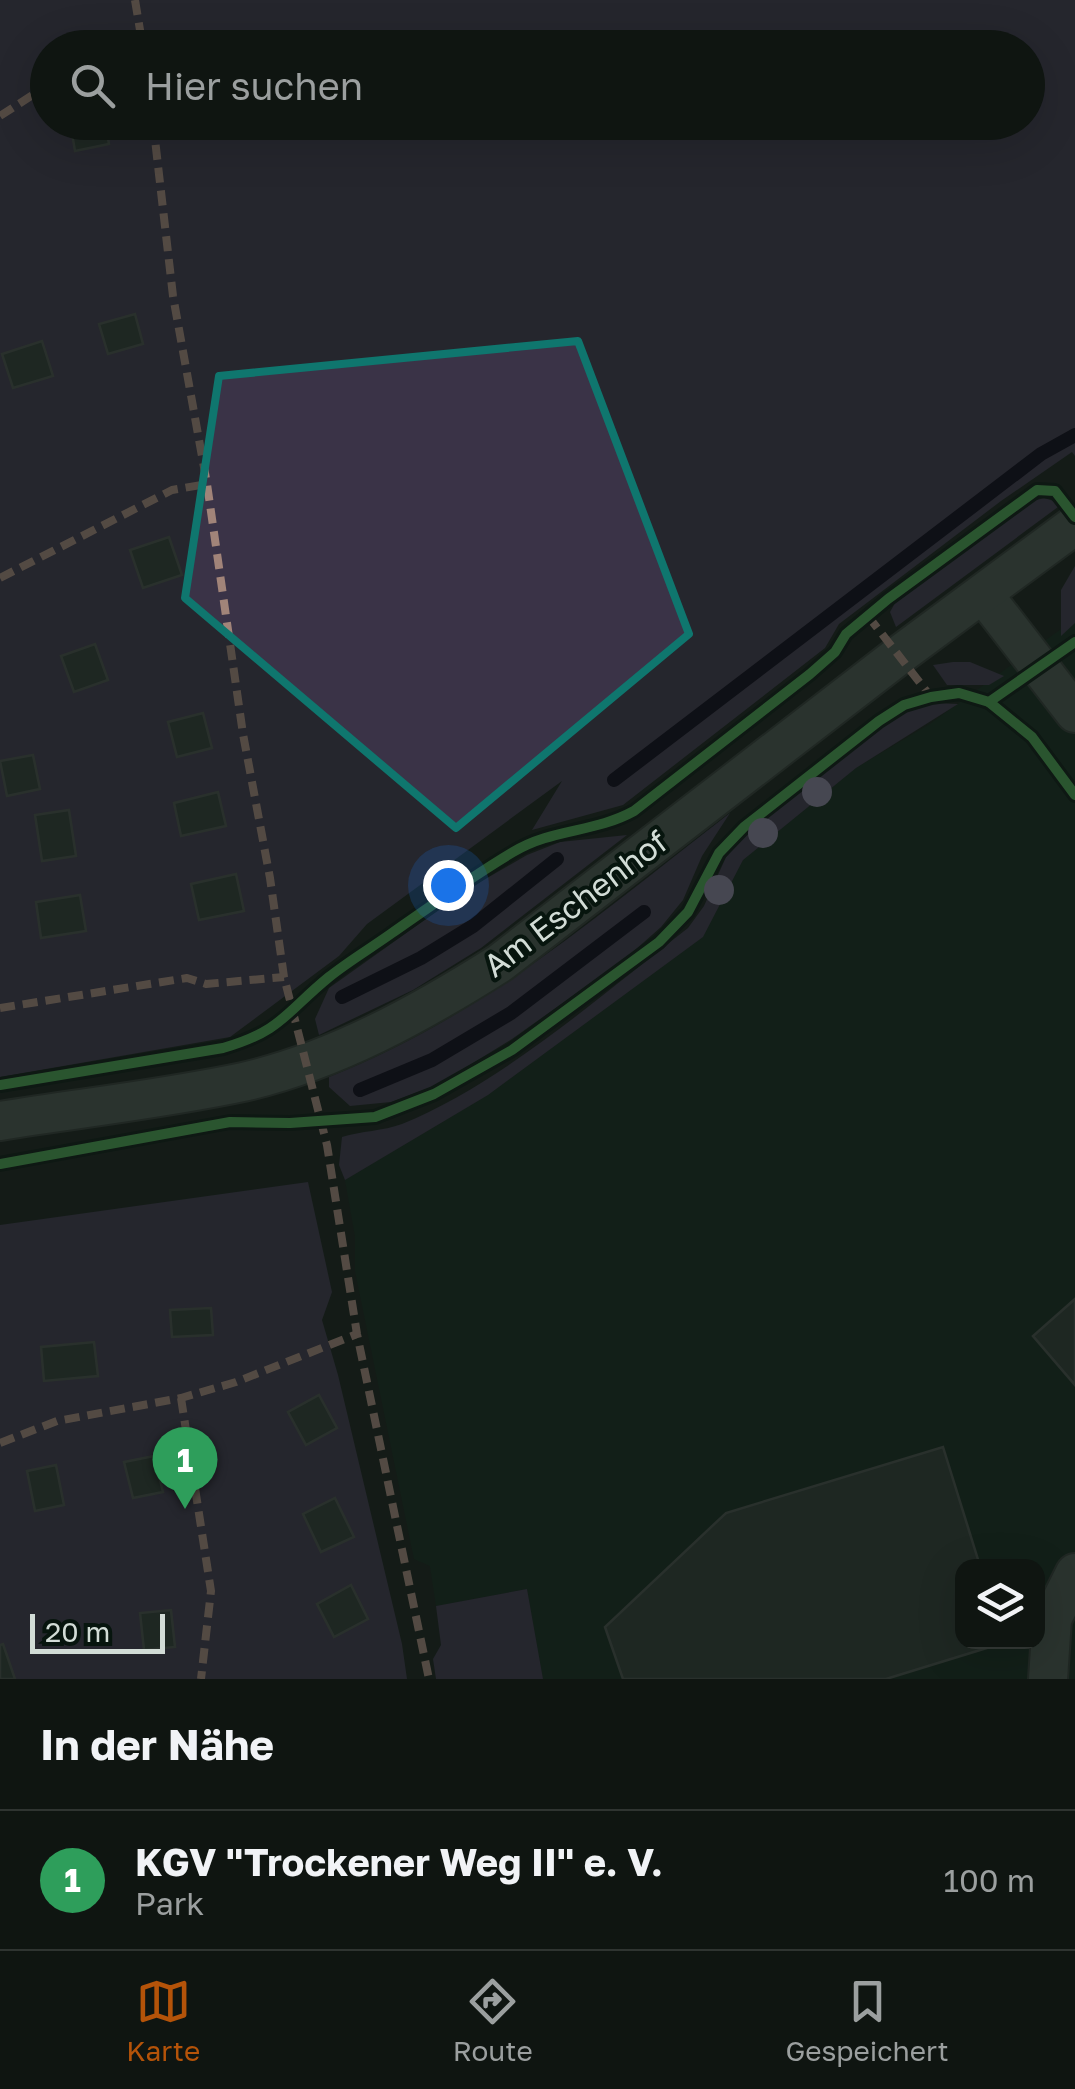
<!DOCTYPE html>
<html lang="de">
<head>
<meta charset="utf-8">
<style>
  :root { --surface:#0f1511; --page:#1d221f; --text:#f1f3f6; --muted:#9b9f9f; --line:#2f3431; --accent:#b45309 }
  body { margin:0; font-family:"Golos Text",sans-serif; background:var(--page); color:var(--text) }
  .controls { position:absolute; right:30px; bottom:30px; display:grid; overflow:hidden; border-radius:20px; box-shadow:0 10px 40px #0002 }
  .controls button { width:90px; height:90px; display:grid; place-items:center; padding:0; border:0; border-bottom:2px solid var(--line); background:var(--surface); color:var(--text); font:50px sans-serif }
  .scale { position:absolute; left:30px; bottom:25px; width:135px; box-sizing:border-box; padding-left:10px; border:5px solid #d2dcd6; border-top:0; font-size:28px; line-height:35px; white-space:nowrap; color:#d2dcd6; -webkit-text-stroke:8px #07150e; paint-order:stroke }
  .you { position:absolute; left:448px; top:885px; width:35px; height:35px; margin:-25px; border:8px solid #fff; border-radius:50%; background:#1a73e8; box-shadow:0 0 0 15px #1a73e833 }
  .badge { display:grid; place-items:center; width:65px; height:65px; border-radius:50%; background:var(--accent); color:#fff; font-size:32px; font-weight:700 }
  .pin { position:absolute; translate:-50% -82px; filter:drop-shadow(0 2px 5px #0008) }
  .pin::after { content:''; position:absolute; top:52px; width:35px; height:30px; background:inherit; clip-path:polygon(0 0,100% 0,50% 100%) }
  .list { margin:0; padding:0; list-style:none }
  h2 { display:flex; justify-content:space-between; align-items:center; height:130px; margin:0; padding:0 40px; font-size:42px }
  h2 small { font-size:32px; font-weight:400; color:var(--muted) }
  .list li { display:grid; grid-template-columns:65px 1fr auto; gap:30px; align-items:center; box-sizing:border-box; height:140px; padding:0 40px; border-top:2px solid var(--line) }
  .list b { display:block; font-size:38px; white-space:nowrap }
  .list p { margin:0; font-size:32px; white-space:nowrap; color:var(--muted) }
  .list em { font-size:32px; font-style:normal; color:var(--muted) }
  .icon { flex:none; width:55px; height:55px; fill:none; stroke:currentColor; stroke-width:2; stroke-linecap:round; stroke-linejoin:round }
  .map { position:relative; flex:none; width:1075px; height:1679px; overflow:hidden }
  .search { position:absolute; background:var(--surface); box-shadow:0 10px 40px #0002; left:30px; right:30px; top:30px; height:110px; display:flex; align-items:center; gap:25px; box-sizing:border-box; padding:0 35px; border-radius:55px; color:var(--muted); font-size:38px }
  .sheet { height:270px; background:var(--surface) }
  nav { display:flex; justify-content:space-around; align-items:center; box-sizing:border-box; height:140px; border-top:2px solid var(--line); background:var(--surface); font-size:28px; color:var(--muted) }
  nav a { display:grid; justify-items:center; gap:5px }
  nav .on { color:var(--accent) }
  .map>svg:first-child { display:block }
  .built { fill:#11251a; fill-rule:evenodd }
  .green { fill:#3a3347; fill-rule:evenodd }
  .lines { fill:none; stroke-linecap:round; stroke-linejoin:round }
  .stream { stroke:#080314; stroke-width:14 }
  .building { fill:#2a3630; stroke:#444a46; stroke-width:2.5 }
  .street-casing { stroke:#2f3632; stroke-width:42 }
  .street { stroke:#45514a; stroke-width:38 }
  .quiet { stroke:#a18479; stroke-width:8; stroke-dasharray:15 8; stroke-linecap:butt }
  .cycleway-casing { stroke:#07150e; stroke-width:16 }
  .cycleway { stroke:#469c4c; stroke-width:10 }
  .tree { fill:#847c97 }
  .marked { fill:none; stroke:#0f766e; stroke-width:8; stroke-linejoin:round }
  .labels { text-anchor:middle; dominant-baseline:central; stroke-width:8; stroke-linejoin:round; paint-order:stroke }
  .street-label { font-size:32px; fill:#d2dcd6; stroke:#07150e }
</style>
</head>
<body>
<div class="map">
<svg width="1075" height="1679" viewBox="0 0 1075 1679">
  <rect width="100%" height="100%" fill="#141c17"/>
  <!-- built -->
  <path class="built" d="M1075 619V1679H543L527 1589 436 1606 430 1566 414 1559 355 1271V1236L345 1180 488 1095 703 937 743 860 856 768 930 724ZM962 1566H1038V1642H962Z"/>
  <!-- green -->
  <g class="green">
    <path d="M0 0H1075V456L1072 452 1001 501 839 624 825 648 623 805 532 830 562 781 367 924 339 956 230 1037 0 1077ZM48 48H1028V122H48Z"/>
    <polygon points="1044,498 1054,501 1058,507 896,627 890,612 895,603 1033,501"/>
    <polygon points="1075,566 1075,623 1061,636 1061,590"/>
    <polygon points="953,662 970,662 1004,676 989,685 947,685 933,665"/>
    <path d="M933 703 958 704 856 768 743 860 703 937 488 1095 345 1180 339 1165 342 1137C361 1131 383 1131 402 1124 504 1082 601 995 688 928L704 906 726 857 745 833 879 727 904 712Z"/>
    <path d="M730 813 702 856 683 900 661 927 626 958 512 1039 437 1085 391 1102 350 1106 329 1087V1077C485 1015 599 914 730 813Z"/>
    <polygon points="627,835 481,948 413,990 319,1035 315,1019 329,988 468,889 527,855 560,842"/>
    <polygon points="308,1182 332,1292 322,1320 338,1375 402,1644 407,1679 0,1679 0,1225"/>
    <polygon points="527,1589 543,1679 436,1679 433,1659 441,1645 436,1606"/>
  </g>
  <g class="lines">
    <!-- stream -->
    <g class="stream">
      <polyline points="614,780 1041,454 1075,435"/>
      <polyline points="342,997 421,958 473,926 557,859"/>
      <polyline points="360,1090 432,1060 511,1013 644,912"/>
    </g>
  </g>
  <!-- building -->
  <g class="building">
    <polygon points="70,122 105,122 109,144 75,151"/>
    <polygon points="135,314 143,344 108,354 99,324"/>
    <polygon points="42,341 53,376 13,388 2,354"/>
    <polygon points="169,537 182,575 143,588 130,550"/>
    <polygon points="95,644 108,680 74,692 61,656"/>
    <polygon points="203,713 212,748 177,757 168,722"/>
    <polygon points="33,755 40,789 7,796 0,761"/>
    <polygon points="218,792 226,826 181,836 174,803"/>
    <polygon points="69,810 76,856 42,861 35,815"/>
    <polygon points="236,874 244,911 199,920 191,884"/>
    <polygon points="80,895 86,931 41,938 36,902"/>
    <polygon points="1075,1299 1075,1385 1033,1336"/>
    <polygon points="211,1308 213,1335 172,1337 170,1310"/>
    <polygon points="94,1342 98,1376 44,1381 41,1347"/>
    <polygon points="319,1395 337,1428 306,1445 288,1412"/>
    <polygon points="943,1447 980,1566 962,1566 962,1642 1003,1643 886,1679 623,1679 605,1627 726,1513"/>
    <polygon points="154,1456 163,1492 133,1498 124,1462"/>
    <polygon points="56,1465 64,1505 35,1511 27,1471"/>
    <polygon points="335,1498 354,1537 321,1552 303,1514"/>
    <polygon points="351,1585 368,1619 334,1637 317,1604"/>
    <polygon points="171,1610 175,1647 144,1650 140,1613"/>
    <polygon points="3,1644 15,1679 0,1679 0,1645"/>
  </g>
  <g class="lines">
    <!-- street casing -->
    <g class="street-casing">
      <g id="street">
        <polyline points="983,594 1075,713"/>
        <path d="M0 1121C80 1108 163 1099 243 1082 335 1061 421 1013 500 963L898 656 1075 525"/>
        <polyline points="1048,1679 1052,1619 1075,1573"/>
      </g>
    </g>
    <!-- street -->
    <use href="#street" class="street"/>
    <!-- quiet -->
    <g class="quiet">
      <polyline points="135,0 143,48"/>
      <polyline points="0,116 48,85"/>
      <polyline points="153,122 173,296 207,484 243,734 270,878 284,977 327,1145 357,1334 429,1679"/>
      <polyline points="0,578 172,490 207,484"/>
      <polyline points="868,616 931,697"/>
      <polyline points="0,1008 187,978 206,984 284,977"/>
      <polyline points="181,1398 211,1591 201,1679"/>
      <polyline points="0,1443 57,1421 181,1398 236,1382 357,1334"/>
    </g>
    <!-- cycleway casing -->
    <g class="cycleway-casing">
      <g id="cycleway">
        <polyline points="989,702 1032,737 1075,795"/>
        <path d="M0 1085 223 1048C282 1031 286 1012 329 977 349 961 371 948 392 933 432 905 471 877 513 852 553 828 594 833 634 811L810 674 835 652 846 634 888 599 1037 490 1055 491 1075 517"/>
        <polyline points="0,1164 230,1122 290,1123 375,1117 434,1094 512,1050 659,942 688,912 719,853 744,827 879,721 904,705 931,697 959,693 989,702 1075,642"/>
      </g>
    </g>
    <!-- cycleway -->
    <use href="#cycleway" class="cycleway"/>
  </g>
  <!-- trees -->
  <g class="tree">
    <circle cx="817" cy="792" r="15"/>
    <circle cx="763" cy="833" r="15"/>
    <circle cx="719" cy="890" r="15"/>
  </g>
  <!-- marked area -->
  <path d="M0 0H1075V1679H0ZM578 341 689 634 456 828 185 598 219 376Z" fill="#141c17" fill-opacity=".55" fill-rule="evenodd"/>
  <path class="marked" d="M578 341 689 634 456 828 185 598 219 376Z"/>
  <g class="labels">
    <!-- street labels -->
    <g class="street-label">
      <text transform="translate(575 903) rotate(-37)">Am Eschenhof</text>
    </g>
  </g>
</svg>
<div class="controls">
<button><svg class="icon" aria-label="layers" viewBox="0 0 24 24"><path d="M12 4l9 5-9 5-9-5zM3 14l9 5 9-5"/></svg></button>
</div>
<div class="scale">20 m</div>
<div class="you"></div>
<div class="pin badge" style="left:185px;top:1509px;background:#2e9e5b">1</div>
<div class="search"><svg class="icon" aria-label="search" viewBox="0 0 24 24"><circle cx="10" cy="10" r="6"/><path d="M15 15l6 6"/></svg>Hier suchen</div>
</div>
<section class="sheet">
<h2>In der Nähe<small></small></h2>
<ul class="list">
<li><span class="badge" style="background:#2e9e5b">1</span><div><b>KGV &quot;Trockener Weg II&quot; e. V.</b><p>Park</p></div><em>100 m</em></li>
</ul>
</section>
<nav>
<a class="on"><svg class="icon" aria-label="map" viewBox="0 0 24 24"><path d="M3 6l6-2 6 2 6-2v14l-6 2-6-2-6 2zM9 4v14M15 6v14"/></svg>Karte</a>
<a><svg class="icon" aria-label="directions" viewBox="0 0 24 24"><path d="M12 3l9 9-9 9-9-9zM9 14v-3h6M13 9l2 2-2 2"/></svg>Route</a>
<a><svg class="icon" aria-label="saved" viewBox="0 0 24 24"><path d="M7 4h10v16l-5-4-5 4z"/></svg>Gespeichert</a>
</nav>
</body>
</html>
